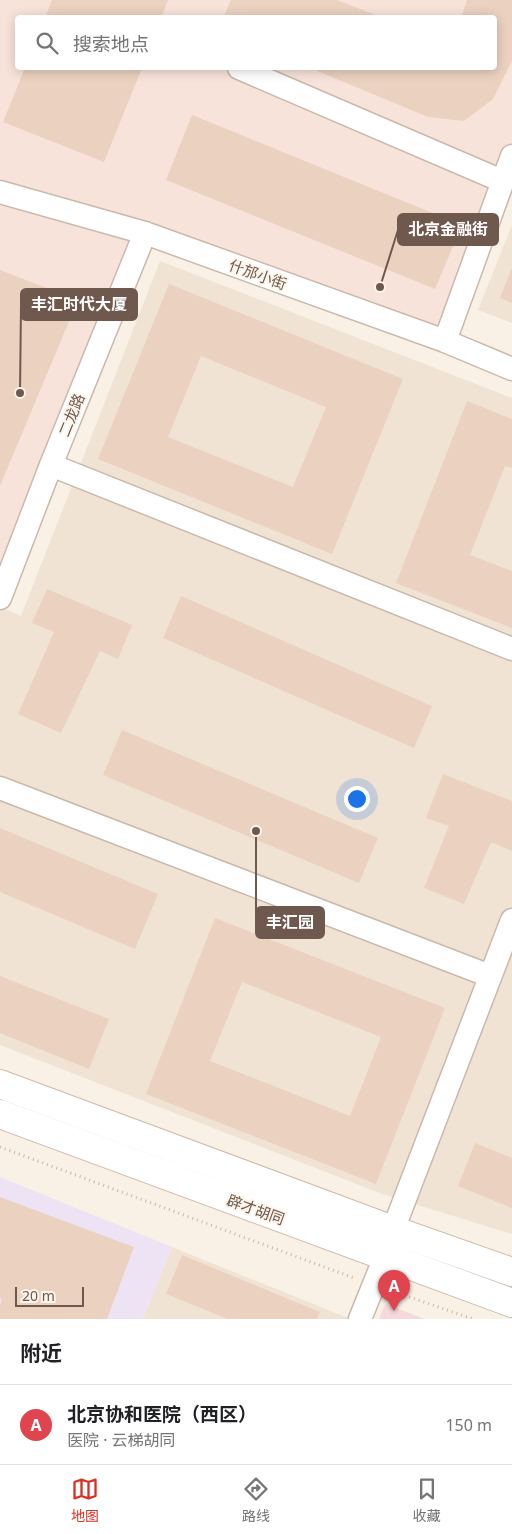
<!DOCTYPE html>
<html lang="zh">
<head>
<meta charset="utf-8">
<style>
  :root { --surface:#fff; --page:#f2f2f2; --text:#202124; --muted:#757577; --line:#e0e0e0; --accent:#d93025 }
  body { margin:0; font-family:"Noto Sans","Noto Sans SC",sans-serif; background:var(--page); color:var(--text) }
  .scale { position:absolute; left:15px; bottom:12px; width:69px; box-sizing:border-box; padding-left:5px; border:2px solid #6f594e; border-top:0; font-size:14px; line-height:18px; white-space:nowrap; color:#6f594e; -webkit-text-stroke:4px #fcf5eb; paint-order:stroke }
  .you { position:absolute; left:356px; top:798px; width:18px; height:18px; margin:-12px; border:4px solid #fff; border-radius:50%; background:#1a73e8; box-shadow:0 0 0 8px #1a73e833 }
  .badge { display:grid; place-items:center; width:32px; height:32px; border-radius:50%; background:var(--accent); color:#fff; font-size:16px; font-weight:700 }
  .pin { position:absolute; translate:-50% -41px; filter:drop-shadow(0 1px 2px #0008) }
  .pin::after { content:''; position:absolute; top:26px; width:18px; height:15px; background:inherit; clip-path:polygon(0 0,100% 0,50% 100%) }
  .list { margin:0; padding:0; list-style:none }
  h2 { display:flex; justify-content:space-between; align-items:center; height:65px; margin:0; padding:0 20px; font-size:21px }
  h2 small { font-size:16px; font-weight:400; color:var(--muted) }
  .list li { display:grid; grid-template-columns:32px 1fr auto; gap:15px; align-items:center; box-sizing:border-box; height:80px; padding:0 20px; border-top:1px solid var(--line) }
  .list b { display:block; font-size:19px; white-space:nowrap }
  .list p { margin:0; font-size:16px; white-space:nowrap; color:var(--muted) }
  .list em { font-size:16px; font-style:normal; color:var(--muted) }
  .icon { flex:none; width:28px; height:28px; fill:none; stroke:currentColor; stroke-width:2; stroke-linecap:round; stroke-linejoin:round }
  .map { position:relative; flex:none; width:512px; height:1319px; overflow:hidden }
  .search { position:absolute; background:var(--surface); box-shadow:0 2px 12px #0003; left:15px; right:15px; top:15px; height:55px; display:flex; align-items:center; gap:12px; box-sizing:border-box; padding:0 18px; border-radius:5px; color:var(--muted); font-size:19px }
  .sheet { height:145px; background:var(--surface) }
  nav { display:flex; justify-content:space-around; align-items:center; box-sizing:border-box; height:70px; border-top:1px solid var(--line); background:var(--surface); font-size:14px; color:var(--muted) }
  nav a { display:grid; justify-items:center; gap:2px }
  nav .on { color:var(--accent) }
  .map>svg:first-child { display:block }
  .residential { fill:#f0e3d4 }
  .commercial { fill:#f8e3da; fill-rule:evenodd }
  .education { fill:#eee2f5 }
  .medical { fill:#f6d9dd }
  .building { fill:#ebd1c0; fill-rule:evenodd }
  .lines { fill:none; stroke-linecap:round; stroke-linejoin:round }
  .street-casing { stroke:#c9b9ad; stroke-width:25 }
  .secondary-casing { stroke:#cebbae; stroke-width:30 }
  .path { stroke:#d0b4a4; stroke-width:3; stroke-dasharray:1 4; stroke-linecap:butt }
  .street { stroke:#fff; stroke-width:22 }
  .secondary { stroke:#fff; stroke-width:28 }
  .labels { text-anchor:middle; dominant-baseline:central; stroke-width:4; stroke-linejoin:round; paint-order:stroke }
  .street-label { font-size:15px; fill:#6f594e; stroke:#fcf5eb }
  .leader { fill:none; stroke:#6f594e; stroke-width:2 }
  .callout-dot { fill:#6f594e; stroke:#fcf5eb; stroke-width:2 }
  .callout { fill:#6f594e; stroke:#6f594e; stroke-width:2 }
  .callout-label { font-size:16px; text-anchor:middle; font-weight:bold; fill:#fff }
</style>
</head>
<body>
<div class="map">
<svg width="512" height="1319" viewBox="0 0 512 1319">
  <rect width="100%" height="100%" fill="#f9f1e5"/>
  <!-- residential -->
  <g class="residential">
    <polygon points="512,225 512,323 478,310"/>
    <polygon points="160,261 512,398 512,1234 382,1194 0,1045 0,607 21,616"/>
    <polygon points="172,1247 348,1318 348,1319 143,1319"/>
  </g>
  <!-- commercial -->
  <path class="commercial" d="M0 0H512V166L445 341 145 233 11 569 0 564ZM18 18H494V68H18Z"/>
  <!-- education -->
  <polygon class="education" points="0,1177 172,1247 143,1319 0,1319"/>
  <!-- medical -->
  <polygon class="medical" points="385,1304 425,1319 379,1319"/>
  <!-- building -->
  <g class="building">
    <polygon points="52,0 168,0 161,18 45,18"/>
    <polygon points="231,0 337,0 381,17 223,18"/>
    <polygon points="467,0 512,0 512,61 493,99 464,121 428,117 310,68 494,68 494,18 461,18"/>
    <polygon points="25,68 142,68 104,162 3,122"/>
    <polygon points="192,115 462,225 435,289 166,180"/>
    <polygon points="512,268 512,303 500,298"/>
    <polygon points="0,270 78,300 0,486"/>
    <path d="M169 284 403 379 332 554 98 459ZM201 356 326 407 293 487 168 437Z"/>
    <polygon points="467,401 512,419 512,468 505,466 470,555 512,571 512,628 396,583"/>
    <polygon points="47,589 132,625 118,659 100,651 61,733 18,714 54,632 32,623"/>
    <polygon points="181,596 432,706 414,748 163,638"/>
    <polygon points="122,730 378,838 359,883 103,775"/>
    <polygon points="443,774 512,801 512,851 491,842 464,904 424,888 449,826 426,818"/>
    <polygon points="0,828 158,894 135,949 0,892"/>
    <path d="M215 918 445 1008 376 1184 146 1094ZM242 982 381 1037 350 1116 210 1061Z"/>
    <polygon points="0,976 109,1019 89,1069 0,1033"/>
    <polygon points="475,1143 512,1158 512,1208 458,1186"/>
    <polygon points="0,1197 134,1247 107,1319 0,1319 0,1305 2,1299 0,1298"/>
    <polygon points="182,1255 320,1312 317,1319 228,1319 166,1294"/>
  </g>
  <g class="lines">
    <!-- street casing -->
    <g class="street-casing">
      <g id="street">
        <polyline points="239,68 502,181"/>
        <polyline points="0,192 145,233 445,341 512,369"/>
        <polyline points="445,341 512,156"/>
        <polyline points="51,465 512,649"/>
        <polyline points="0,598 51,465 145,233"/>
        <polyline points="0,788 490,976"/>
        <polyline points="393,1230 512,920"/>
        <polyline points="360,1319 385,1257"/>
      </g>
    </g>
    <!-- secondary casing -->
    <g class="secondary-casing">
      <g id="secondary">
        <polyline points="0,1084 393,1230 512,1272"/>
        <polyline points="0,1114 512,1303"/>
      </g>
    </g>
    <!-- path -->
    <g class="path">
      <polyline points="0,1147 354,1278"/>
      <polyline points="395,1292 473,1319"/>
    </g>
    <!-- street -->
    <use href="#street" class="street"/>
    <!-- secondary -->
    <use href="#secondary" class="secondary"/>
  </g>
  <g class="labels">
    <!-- street labels -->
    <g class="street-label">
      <text transform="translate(258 274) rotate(20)">什邡小街</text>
      <text transform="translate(71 415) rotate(-68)">二龙路</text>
      <text transform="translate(256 1209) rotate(20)">辟才胡同</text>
    </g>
  </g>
  <!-- callouts -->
  <path class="leader" d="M380 287L398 230M20 393L21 305M256 831L256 923"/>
  <g class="callout-dot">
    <circle cx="380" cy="287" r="5"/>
    <circle cx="20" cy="393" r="5"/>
    <circle cx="256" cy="831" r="5"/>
  </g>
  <g class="callout">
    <rect x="398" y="214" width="100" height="31" rx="5"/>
    <rect x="21" y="289" width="116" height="31" rx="5"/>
    <rect x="256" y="907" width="68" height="31" rx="5"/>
  </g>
  <g class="callout-label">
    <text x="448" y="235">北京金融街</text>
    <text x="79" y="310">丰汇时代大厦</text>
    <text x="290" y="928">丰汇园</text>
  </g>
</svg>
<div class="scale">20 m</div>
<div class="you"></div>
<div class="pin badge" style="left:394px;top:1311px;background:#e0444e">A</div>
<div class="search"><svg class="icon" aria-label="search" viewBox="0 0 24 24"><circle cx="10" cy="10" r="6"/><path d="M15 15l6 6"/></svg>搜索地点</div>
</div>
<section class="sheet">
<h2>附近<small></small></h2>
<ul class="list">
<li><span class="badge" style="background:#e0444e">A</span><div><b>北京协和医院（西区）</b><p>医院 · 云梯胡同</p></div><em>150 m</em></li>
</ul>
</section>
<nav>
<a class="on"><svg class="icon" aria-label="map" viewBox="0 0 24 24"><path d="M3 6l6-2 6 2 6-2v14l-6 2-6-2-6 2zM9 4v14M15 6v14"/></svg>地图</a>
<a><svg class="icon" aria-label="directions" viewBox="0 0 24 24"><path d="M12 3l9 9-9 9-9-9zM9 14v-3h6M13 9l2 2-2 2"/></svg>路线</a>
<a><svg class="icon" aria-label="saved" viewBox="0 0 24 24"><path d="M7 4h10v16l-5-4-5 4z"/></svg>收藏</a>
</nav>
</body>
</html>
